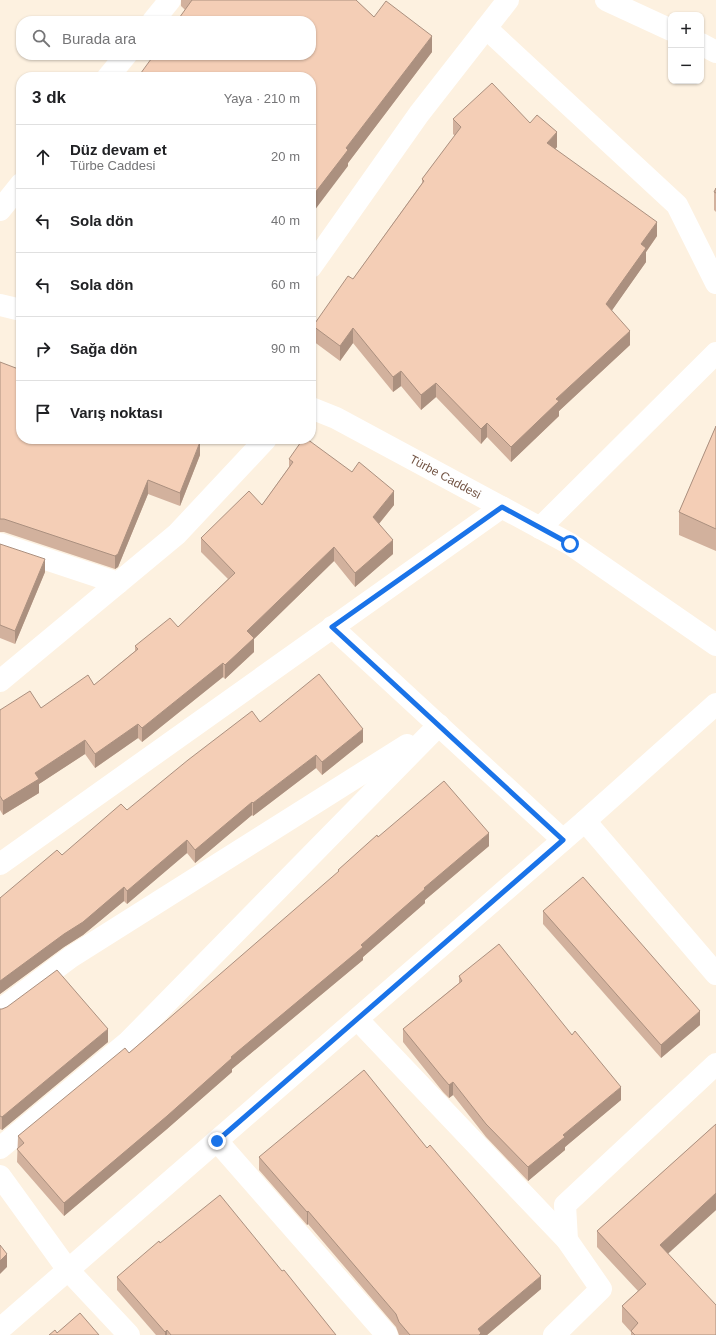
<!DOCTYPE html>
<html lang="tr">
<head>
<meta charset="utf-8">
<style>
  :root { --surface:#fff; --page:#f2f2f2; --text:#202124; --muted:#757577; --line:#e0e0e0 }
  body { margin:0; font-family:Arial,sans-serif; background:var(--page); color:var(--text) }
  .controls { position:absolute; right:12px; top:12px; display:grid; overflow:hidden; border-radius:8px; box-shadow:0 1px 3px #0004 }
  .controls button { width:36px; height:36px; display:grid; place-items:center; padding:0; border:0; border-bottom:1px solid var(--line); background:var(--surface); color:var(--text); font:20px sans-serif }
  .stop { position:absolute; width:12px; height:12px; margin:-9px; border:3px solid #1a73e8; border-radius:50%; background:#fff }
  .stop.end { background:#1a73e8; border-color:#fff; box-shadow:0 1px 4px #0008 }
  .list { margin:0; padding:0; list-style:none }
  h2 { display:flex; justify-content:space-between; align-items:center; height:52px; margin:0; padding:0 16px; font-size:17px }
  h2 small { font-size:13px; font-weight:400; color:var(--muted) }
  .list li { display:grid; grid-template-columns:26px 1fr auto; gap:12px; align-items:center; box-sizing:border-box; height:64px; padding:0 16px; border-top:1px solid var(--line) }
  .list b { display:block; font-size:15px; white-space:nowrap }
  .list p { margin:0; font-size:13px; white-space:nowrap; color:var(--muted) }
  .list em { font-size:13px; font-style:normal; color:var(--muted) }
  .icon { flex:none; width:22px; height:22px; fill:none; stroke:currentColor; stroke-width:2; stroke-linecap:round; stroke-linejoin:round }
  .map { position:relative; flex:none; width:716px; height:1335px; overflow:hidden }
  .search { position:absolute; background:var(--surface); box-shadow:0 1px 3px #0004; left:16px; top:16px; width:300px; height:44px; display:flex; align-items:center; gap:10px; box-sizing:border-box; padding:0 14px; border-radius:16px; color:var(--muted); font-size:15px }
  .panel { position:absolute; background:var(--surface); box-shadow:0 1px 3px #0004; left:16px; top:72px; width:300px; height:372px; border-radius:16px }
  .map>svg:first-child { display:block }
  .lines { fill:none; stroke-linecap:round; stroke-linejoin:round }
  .minor { stroke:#fff; stroke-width:22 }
  .secondary { stroke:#fff; stroke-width:22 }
  .wall { fill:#d2b19d }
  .shaded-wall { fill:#ab907f }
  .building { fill:#f4ceb6; stroke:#ab907f }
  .route { stroke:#1a73e8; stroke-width:5 }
  .labels { text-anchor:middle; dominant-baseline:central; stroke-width:3; stroke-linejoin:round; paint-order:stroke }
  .street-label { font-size:12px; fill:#745646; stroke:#fff5e7 }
</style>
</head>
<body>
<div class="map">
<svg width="716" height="1335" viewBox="0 0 716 1335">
  <rect width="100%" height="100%" fill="#fdf1e0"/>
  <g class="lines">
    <!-- minor -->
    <g class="minor">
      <polyline points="153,21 170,0"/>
      <polyline points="486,28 677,205 716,283"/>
      <polyline points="108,77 126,55"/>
      <polyline points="0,210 21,184"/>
      <polyline points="311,267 419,114 508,0"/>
      <polyline points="0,305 21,310"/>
      <path id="s1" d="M311 408 336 418 570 544 716 645"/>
      <polyline points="540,528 716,353"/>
      <polyline points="0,544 118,583"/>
      <polyline points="332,627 563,840"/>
      <polyline points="0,681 177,534 266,439"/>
      <polyline points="585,821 716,974"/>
      <polyline points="0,864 502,507"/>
      <polyline points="0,1010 71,957 407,745"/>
      <polyline points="357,1019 567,1240"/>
      <polyline points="217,1141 387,1335"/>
      <polyline points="0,1148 128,1042 439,725"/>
      <polyline points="0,1176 68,1270 129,1335"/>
      <polyline points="0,1329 585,821 716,704"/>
      <polyline points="554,1335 601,1289 567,1240 565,1205 716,1064"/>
    </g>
    <!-- secondary -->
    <g class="secondary">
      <polyline points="606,0 671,30"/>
      <polyline points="701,44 716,52"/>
    </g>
  </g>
  <!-- wall -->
  <g class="wall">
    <polygon points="181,0 356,0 374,17 432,52 348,163 348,166 181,6"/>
    <polygon points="453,119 530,123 557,147 555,149 657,236 646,252 646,262 611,311 630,345 559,411 559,416 511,462 487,437 481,444 436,397 421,410 401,386 393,392 353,343 340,361 313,341 313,326 353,279 422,183 422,179 455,136 453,134"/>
    <polygon points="716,188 716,212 714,210 714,192"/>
    <polygon points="21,225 21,247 19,245 19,228"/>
    <polygon points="0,362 21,439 200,455 180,506 148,494 118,567 115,569 4,532 0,532"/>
    <polygon points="716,426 716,551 679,535 679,512"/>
    <polygon points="289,459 394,505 379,524 393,554 355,587 334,561 254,639 254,652 225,679 223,677 142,742 138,738 95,768 85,754 39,784 39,793 3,815 0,810 0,710 41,708 94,685 135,651 135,646 178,627 228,579 201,552 201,538 262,505 289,467"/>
    <polygon points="0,544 45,572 15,644 0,638"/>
    <polygon points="260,722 363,742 322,775 316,768 253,816 252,815 195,863 187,853 127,904 124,901 83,935 64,947 0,994 0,898 127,810"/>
    <polygon points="378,837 489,846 425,900 425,903 363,957 363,960 232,1069 232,1072 167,1129 64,1216 17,1162 18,1136 129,1053 338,873 338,870"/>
    <polygon points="543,911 700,1025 661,1058 543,924"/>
    <polygon points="459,976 621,1100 565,1147 565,1150 528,1181 486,1137 453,1095 449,1098 443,1092 403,1042 403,1029 459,983"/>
    <polygon points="0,1009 108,1042 2,1130 0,1129"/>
    <polygon points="716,1124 716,1210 668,1253 716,1335 631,1335 631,1332 622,1322 622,1306 638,1291 597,1247 597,1231"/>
    <polygon points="259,1157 541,1289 487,1335 399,1335 396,1327 308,1224 307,1225 259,1170"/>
    <polygon points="160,1243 282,1271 336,1335 156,1335 117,1290 117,1277"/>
  </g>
  <!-- shaded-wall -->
  <g class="shaded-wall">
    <polygon points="432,36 432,52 348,163 348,166 311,215 311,198 346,148"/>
    <polygon points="557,132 557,147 547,158 547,143"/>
    <polygon points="657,222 657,236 646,252 646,262 606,319 606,304 641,244"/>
    <polygon points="353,328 353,343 340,361 340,346"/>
    <polygon points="630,331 630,345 559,411 559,416 511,462 511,447 556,399"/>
    <polygon points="401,371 401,386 393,392 393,377"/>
    <polygon points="436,383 436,397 421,410 421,395"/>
    <polygon points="487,423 487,437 481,444 481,429"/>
    <polygon points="200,442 200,455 180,506 180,493"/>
    <polygon points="148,480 148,494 118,567 115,569 115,556"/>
    <polygon points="394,491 394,505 373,531 373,517"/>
    <polygon points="393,540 393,554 355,587 355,573"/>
    <polygon points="334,547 334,561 254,639 254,652 225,679 225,665 247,631"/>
    <polygon points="45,559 45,572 15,644 15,631"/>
    <polygon points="223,663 223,677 142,742 142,728"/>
    <polygon points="138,724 138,738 95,768 95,754"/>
    <polygon points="363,729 363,742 322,775 322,762"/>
    <polygon points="85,740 85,754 39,784 39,793 3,815 3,801 35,773"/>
    <polygon points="316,755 316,768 253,816 253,803"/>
    <polygon points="252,802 252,815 195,863 195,850"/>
    <polygon points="489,833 489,846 425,900 425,903 363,957 363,960 232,1069 232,1072 167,1129 64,1216 64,1203 231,1057 361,945 424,888"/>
    <polygon points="187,840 187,853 127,904 127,891"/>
    <polygon points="124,887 124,901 83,935 64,947 0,994 0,981"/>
    <polygon points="700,1011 700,1025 661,1058 661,1045"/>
    <polygon points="108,1029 108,1042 2,1130 2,1117"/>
    <polygon points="453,1082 453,1095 449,1098 449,1085"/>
    <polygon points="621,1087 621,1100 565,1147 565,1150 528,1181 528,1167 563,1135"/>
    <polygon points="716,1193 716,1210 660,1261 660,1245"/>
    <polygon points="308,1211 308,1224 307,1225 307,1212"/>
    <polygon points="7,1254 7,1267 0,1274 0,1261"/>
    <polygon points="541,1276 541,1289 487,1335 478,1335 478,1329"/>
    <polygon points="167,1330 167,1335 165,1335 165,1332"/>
  </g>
  <!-- building -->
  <g class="building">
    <polygon points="192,0 356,0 374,17 386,1 432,36 346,148 348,150 311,198 311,77 138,77 154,55 311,55 311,21 177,21"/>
    <polygon points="492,83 530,123 537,115 557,132 547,143 657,222 641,244 646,248 606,304 630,331 556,399 559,401 511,447 487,423 481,429 436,383 421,395 401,371 393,377 353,328 340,346 313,326 348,276 353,279 424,181 422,179 461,127 453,119"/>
    <polygon points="716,188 716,193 714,192"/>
    <polygon points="21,225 21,230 19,228"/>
    <polygon points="0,362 21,370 21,439 197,439 200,442 180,493 148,480 118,554 115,556 4,519 0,519"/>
    <polygon points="716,426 716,529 679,512"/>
    <polygon points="303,439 307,439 352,472 359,462 394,491 373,517 393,540 355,573 334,547 247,631 254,638 225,665 223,663 142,728 138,724 95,754 85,740 35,773 39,779 3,801 0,796 0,710 30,691 41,708 88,675 94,685 138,649 135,646 170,618 178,627 235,573 201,538 249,491 262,505 293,462 289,459"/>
    <polygon points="0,544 45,559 15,631 0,625"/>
    <polygon points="319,674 363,729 322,762 316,755 253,803 252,802 195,850 187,840 127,891 124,887 83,922 64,934 0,981 0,898 57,850 62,855 121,804 127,810 188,760 252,711 260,722"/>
    <polygon points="444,781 489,833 424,888 425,889 361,945 363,947 231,1057 232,1058 167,1116 64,1203 17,1149 24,1143 18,1136 125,1048 129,1053 339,871 338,870 377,835 378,837"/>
    <polygon points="583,877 700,1011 661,1045 543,911"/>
    <polygon points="499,944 572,1035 575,1031 621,1087 563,1135 565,1137 528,1167 486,1124 453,1082 449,1085 443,1078 403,1029 462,981 459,976"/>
    <polygon points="57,970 108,1029 2,1117 0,1116 0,1009 2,1009 7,1007"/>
    <polygon points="364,1070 427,1148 430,1145 541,1276 478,1329 481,1333 479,1335 410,1335 399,1322 396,1314 308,1211 307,1212 259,1157"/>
    <polygon points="716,1124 716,1193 660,1245 716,1305 716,1335 635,1335 631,1331 638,1323 622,1306 646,1284 597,1231"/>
    <polygon points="220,1195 282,1271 284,1270 336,1335 171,1335 167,1330 165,1332 117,1277 159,1241 160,1243"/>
    <polygon points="0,1245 7,1254 0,1261"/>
    <polygon points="80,1313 99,1335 49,1335 55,1330 57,1333"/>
  </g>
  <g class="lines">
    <!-- route -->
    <polyline class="route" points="217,1141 563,840 332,627 502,507 570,544"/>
  </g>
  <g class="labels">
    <!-- street labels -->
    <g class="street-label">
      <text stroke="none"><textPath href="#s1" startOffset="151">Türbe Caddesi</textPath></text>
    </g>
  </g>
</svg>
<div class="controls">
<button>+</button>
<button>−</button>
</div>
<div class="stop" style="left:570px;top:544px"></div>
<div class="stop end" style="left:217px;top:1141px"></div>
<div class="search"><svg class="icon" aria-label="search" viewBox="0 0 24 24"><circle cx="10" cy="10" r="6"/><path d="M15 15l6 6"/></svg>Burada ara</div>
<section class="panel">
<h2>3 dk<small>Yaya · 210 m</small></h2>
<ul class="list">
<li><svg class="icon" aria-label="ahead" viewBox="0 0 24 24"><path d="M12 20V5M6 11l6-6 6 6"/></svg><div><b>Düz devam et</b><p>Türbe Caddesi</p></div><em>20 m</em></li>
<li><svg class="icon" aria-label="left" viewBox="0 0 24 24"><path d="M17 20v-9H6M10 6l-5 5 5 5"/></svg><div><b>Sola dön</b></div><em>40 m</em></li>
<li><svg class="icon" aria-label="left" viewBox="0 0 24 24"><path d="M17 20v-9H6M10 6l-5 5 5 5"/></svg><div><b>Sola dön</b></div><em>60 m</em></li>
<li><svg class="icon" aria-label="right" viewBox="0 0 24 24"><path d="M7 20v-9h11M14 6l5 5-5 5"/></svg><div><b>Sağa dön</b></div><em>90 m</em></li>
<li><svg class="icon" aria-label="arrive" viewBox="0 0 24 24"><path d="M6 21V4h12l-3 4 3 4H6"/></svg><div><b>Varış noktası</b></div></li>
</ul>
</section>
</div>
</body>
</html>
